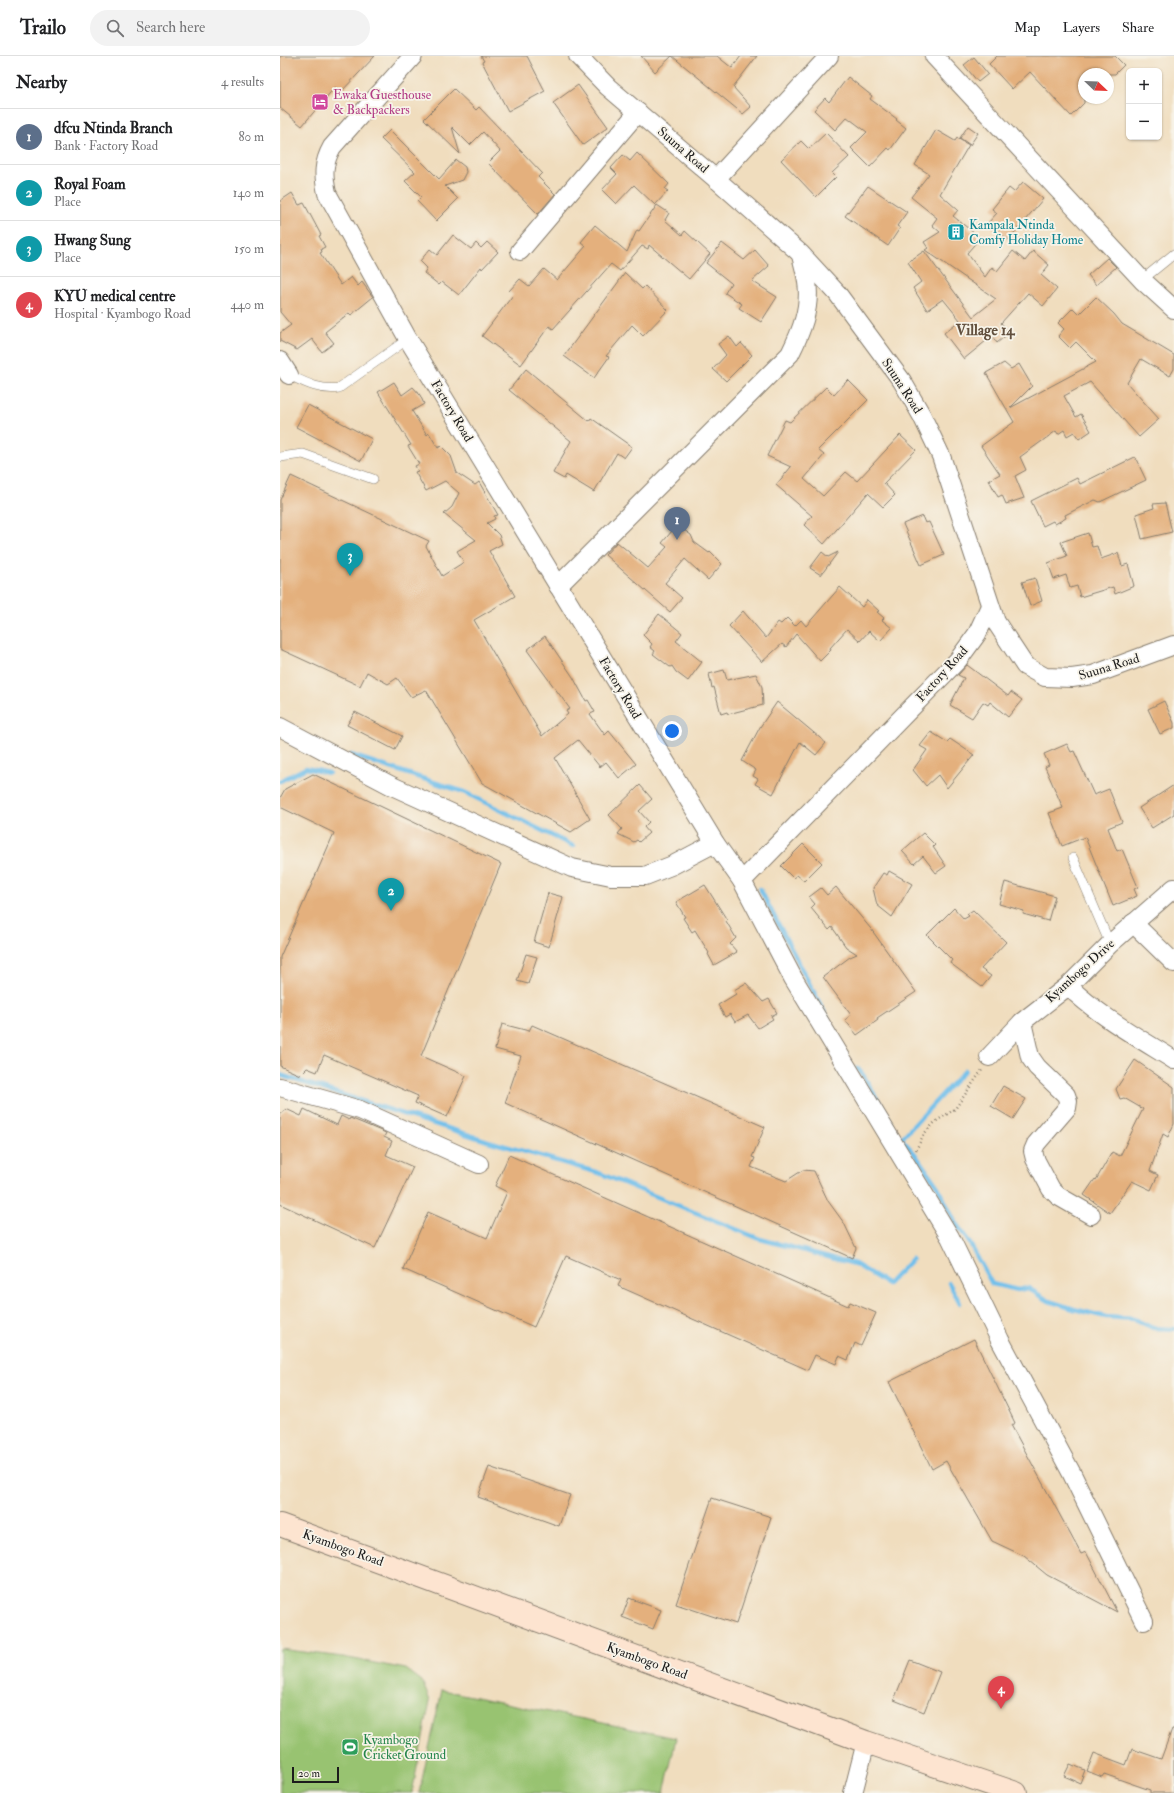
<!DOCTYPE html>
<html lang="en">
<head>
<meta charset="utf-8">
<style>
  :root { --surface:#fff; --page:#f2f2f2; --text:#202124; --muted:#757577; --line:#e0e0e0; --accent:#d1495b }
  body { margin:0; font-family:"IM FELL Double Pica",serif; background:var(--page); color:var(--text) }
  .controls { position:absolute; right:12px; top:12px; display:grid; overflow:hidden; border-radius:6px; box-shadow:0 1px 3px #0004 }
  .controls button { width:36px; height:36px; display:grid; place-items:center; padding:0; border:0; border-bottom:1px solid var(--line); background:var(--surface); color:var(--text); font:20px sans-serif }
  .compass { position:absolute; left:798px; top:12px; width:36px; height:36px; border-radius:50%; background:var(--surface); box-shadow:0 1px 3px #0004; rotate:113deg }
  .scale { position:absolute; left:12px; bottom:10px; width:47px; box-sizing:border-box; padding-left:4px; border:2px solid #1c1c1c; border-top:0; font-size:11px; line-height:14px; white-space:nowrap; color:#1c1c1c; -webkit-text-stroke:3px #f7f3e8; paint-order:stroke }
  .you { position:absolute; left:392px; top:675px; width:14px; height:14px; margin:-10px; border:3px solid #fff; border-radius:50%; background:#1a73e8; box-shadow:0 0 0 6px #1a73e833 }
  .badge { display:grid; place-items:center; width:26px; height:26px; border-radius:50%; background:var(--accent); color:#fff; font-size:13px; font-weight:700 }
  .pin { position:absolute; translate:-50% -33px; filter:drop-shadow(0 1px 2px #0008) }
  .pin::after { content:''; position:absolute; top:21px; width:14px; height:12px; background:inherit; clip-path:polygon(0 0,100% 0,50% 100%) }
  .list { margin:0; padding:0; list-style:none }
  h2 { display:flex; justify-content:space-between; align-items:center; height:52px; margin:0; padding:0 16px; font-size:17px }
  h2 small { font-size:13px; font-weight:400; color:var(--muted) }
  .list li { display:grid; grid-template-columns:26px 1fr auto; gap:12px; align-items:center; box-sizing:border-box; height:56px; padding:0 16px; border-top:1px solid var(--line) }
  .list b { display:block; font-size:15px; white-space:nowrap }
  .list p { margin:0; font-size:13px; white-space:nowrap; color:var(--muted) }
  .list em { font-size:13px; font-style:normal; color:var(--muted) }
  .icon { flex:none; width:22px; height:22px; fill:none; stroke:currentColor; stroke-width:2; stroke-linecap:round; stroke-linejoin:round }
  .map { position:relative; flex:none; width:894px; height:1737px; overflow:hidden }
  header { display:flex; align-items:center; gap:24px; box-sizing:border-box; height:56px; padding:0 20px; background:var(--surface); border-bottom:1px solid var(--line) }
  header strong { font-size:19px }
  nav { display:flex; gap:22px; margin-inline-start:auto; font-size:14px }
  .search { width:280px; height:36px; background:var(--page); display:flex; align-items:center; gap:10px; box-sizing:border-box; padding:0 14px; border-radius:22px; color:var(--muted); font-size:15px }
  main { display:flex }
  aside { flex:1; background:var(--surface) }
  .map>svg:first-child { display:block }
  .green { fill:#98c371; stroke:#5a7046 }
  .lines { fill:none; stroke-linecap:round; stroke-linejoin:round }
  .stream { stroke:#71bfeb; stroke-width:4.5 }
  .building { fill:#e4b07d }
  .lane-casing { stroke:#867c6d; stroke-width:10 }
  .street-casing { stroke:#867c6d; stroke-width:20 }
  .secondary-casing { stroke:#867c6d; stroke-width:24 }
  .path { stroke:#867c6d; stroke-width:2.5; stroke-dasharray:1 3; stroke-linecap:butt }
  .lane { stroke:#fff; stroke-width:9 }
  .street { stroke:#fff; stroke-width:18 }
  .secondary { stroke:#fde4d0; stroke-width:22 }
  .labels { text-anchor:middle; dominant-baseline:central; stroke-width:3.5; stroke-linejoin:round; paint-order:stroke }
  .hotel-label { font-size:13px; fill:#b23c85; stroke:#f7f3e8; text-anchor:start }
  .street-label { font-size:13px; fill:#1c1c1c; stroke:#f7f3e8 }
  .culture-label { font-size:13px; fill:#0d838f; stroke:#f7f3e8; text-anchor:start }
  .leisure-label { font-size:13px; fill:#27864d; stroke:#f7f3e8; text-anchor:start }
  .quarter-label { font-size:15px; font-weight:bold; fill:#62503e; stroke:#f7f3e8 }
</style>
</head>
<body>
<header>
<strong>Trailo</strong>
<div class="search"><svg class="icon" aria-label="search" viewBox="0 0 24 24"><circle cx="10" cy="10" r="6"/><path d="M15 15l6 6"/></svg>Search here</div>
<nav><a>Map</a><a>Layers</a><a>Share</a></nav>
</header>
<main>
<aside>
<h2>Nearby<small>4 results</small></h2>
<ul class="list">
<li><span class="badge" style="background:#5c6f8a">1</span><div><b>dfcu Ntinda Branch</b><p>Bank · Factory Road</p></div><em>80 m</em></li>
<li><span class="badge" style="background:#0f9aa8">2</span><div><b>Royal Foam</b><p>Place</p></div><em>140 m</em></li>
<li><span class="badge" style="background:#0f9aa8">3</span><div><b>Hwang Sung</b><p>Place</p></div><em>150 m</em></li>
<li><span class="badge" style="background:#e0444e">4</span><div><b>KYU medical centre</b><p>Hospital · Kyambogo Road</p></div><em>440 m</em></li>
</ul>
</aside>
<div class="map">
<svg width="894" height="1737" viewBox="0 0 894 1737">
  <rect width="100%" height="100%" fill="#f7f3e8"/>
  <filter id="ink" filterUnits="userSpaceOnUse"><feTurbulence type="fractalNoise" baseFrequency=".025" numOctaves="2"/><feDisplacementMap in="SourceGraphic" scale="8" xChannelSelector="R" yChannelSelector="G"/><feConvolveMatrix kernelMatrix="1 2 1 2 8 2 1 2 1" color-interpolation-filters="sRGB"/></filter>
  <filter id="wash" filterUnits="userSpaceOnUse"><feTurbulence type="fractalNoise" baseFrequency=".012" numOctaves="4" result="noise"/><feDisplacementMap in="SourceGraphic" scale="16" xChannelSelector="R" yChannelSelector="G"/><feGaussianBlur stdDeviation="0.9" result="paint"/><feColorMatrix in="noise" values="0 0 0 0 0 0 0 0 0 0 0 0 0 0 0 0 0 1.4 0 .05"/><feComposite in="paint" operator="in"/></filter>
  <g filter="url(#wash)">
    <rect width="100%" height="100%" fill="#f0ddbe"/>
    <!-- green -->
    <g class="green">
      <polygon points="0,1593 63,1601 126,1613 142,1625 150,1645 132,1737 0,1737"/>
      <polygon points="162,1634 396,1682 384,1737 139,1737"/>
    </g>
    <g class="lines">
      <!-- stream -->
      <g class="stream">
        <polyline points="71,699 184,736 293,790"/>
        <polyline points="0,725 26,712 49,717"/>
        <polyline points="480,833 548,963"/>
        <polyline points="577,1012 583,1019 611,1067"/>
        <polyline points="0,1019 208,1085 319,1117 480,1183 575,1208 608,1228 632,1203"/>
        <polyline points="619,1080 635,1098 658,1131 675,1166 689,1186 712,1228 738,1234 748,1232 769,1245 794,1253 826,1261 854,1263 873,1272 894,1273"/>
        <polyline points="621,1083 685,1014"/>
        <polyline points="669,1227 680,1247"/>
      </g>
    </g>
    <g id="blocks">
      <!-- building -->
      <g class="building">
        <polygon points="0,0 95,0 61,36 55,31 22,70 0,52"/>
        <polygon points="201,0 247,0 265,35 228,55 202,6 204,5"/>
        <polygon points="361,0 437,0 452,12 461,0 477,0 453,31 471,51 463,58 392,0 375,16"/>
        <polygon points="717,0 835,0 844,9 835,18 804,18 804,47 791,60 750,16 732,33 709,8"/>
        <polygon points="694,1 708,18 698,26 684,9"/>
        <polygon points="568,21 592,40 590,43 617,63 616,64 626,72 610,94 608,92 590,111 571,92 587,76 567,61 555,74 534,54 545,42 549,46"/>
        <polygon points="298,29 328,71 303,89 273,47"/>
        <polygon points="174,33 196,54 199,51 262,117 258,121 275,138 258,158 208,107 220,95 203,76 190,89 172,71 180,98 144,63"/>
        <polygon points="688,70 698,77 690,89 680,82"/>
        <polygon points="110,74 159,123 176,104 185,111 186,116 182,124 165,130 178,143 156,165 137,145 141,141 125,125 135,116 101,83"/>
        <polygon points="656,74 675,85 677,82 689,89 660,138 678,154 673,160 700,182 687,197 705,221 712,211 717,215 733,195 745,205 753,195 769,209 761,219 777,233 763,250 748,237 721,267 729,277 717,287 712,280 684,303 664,277 680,264 663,243 647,254 633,232 641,226 628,206 644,195 693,261 716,243 645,194 648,192 644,186 660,176 652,169 657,162 631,141 649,118 635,109"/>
        <polygon points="546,77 569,101 552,117 556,121 536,141 501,104 521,85 529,93"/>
        <polygon points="357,97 389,128 385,133 388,135 375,149 354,129 336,148 322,134 337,118 331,112 343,99 350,105"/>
        <polygon points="743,126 763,143 728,184 708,167 717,157 712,153 729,132 734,136"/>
        <polygon points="588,130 627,156 617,170 620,172 608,190 565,160"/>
        <polygon points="12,137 19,149 24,147 41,179 39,180 45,191 41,193 42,196 40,197 61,229 71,221 78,230 82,226 93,241 71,259 69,257 45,276 54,287 42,296 32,283 17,294 0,285 0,277 11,269 0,256 0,145"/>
        <polygon points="377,149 389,157 385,164 402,179 405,175 430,198 409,223 369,189 368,193 362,190 340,215 331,208 273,273 269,270 241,309 202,280 233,239 229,235 240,223 249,230 264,213 277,224 306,190 301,186 315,169 347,196 357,174 359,175"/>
        <polygon points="173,179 191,193 196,187 201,192 207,186 218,196 202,213 201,211 179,239 162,226 159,229 144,217 147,212 140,205 150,193 157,199"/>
        <polygon points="442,187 464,204 475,194 489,210 472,225 497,241 481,266 459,252 462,248 445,237 451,227 426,207"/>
        <polygon points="827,202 836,211 816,229 808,219"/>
        <polygon points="345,217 362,233 365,230 388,254 363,280 352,269 326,300 329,301 314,322 284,300"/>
        <polygon points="816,241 834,258 842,268 894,299 894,313 890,320 861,303 847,327 879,363 859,381 810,326 784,340 796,361 801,358 811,375 799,383 794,376 787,380 784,374 778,378 776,375 740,401 746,414 735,420 744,442 726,448 722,439 718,441 709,424 720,418 701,390 734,366 706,317 724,307 731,313 739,308 752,330 730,352 816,306 796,286 790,292 778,280 784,273 778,267 793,252 799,258"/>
        <polygon points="449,280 457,291 461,287 472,299 446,325 433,313 446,299 438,288"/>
        <polygon points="246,313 309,365 311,362 352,391 344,402 337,397 314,436 286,419 284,423 273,417 291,385 229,334"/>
        <polygon points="568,324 588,344 538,394 544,399 524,423 543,440 566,416 577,425 620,379 636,394 604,427 615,439 603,451 588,437 544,488 524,469 532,460 496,429 511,411 487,400 505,364 510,366 546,331 554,339"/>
        <polygon points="114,326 122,339 133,331 140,339 144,348 132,355 147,379 149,377 158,392 161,390 171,400 177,417 195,429 199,426 218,459 214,460 215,463 207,467 219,479 222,488 209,495 235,540 194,564 262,680 288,658 286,655 290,653 247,594 265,580 293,621 306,645 308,644 315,656 310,658 325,679 329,675 356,708 339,722 326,706 320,711 298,684 275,702 310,763 291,776 202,727 146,634 131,641 117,622 108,628 87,616 80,630 0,593 0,444 11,420 149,485 146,490 162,520 184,506 177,495 196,484 164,458 172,451 179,437 165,425 146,435 135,416 138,415 135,410 139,408 128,390 131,389 98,336"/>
        <polygon points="28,349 92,383 81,405 16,371"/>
        <polygon points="855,401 866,424 820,446 815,444 785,459 786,462 775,468 773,465 763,470 751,445 797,422 800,428"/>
        <polygon points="885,447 892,476 862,483 856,458 874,452 873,448"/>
        <polygon points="642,460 645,467 649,466 664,499 641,509 623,468"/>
        <polygon points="397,469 411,479 414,486 429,497 430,496 442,508 428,524 405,503 385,527 402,542 390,556 325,499 337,486 368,512 387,491 382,487"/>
        <polygon points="808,477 812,491 817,490 821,503 838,497 842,510 848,508 854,530 835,538 833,531 800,541 797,530 790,532 786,519 774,523 768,507 787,500 781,486"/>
        <polygon points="542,496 548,501 558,496 541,519 530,512"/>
        <polygon points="755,522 762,545 750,550 742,526"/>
        <polygon points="560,531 582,551 587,544 599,555 597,556 604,562 602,564 612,572 600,585 589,575 580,585 567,573 550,592 551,594 540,605 516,578 506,591 502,588 482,606 449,570 463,555 486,582 498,566 501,568 507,562 515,570 521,564 526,570"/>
        <polygon points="379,558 402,577 396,585 422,606 408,625 396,616 392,610 390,611 373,598 375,595 370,591 372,588 363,579"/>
        <polygon points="687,609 728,640 731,636 742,644 728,661 710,646 708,649 703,646 692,662 670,649 684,622 678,619"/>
        <polygon points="444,614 447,624 476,618 482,631 483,649 448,658 447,656 441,658 434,631 432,632 429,618"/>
        <polygon points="884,645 894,667 894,672 880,678 868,653"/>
        <polygon points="497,646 546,687 536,699 520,686 493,738 475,728 478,723 473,720 476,714 462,705 480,671"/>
        <polygon points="75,656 122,680 115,694 67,669"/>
        <polygon points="651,676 667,686 670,683 694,699 667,732 658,719 646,730 633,714 647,694 640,690"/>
        <polygon points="787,688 791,696 794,695 814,739 829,733 842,766 828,772 837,795 842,793 858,831 854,833 857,840 833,850 805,781 782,790 769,757 783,752 765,711 769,709 764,698"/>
        <polygon points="33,718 221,808 141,1000 186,1020 167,1061 135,1047 138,1040 44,999 37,1016 27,1012 20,1019 0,1010 0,901 54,777 0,751 0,742 5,733"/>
        <polygon points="360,729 372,743 359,755 369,766 364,771 369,777 359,786 357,784 354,786 338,778 342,773 329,759"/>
        <polygon points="894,729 894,758 872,772 859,752"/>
        <polygon points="643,777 655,789 653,791 666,810 656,817 643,800 634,808 622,795"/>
        <polygon points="523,788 542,807 524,825 517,819 513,822 501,810"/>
        <polygon points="609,815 632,828 612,861 597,849 593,832 603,817 607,819"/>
        <polygon points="725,826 775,840 768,865 743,858 744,855 719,848"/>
        <polygon points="425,829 447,864 446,865 456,882 450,888 457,896 434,909 428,898 429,897 415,874 412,876 403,862 405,861 396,846"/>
        <polygon points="556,831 591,873 636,936 597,962 598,964 577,979 565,964 571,959 543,921 570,901 577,898 566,891 552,871 549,874 531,852 535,848 529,841 541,832 547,839"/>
        <polygon points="268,837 283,841 269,891 254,886"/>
        <polygon points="674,852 684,863 689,860 687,858 693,854 726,886 701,913 711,920 702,931 670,907 672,904 647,879"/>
        <polygon points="246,898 257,901 248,928 237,925"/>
        <polygon points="466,927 483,946 489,943 497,957 491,960 493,963 478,972 468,959 455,966 450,958 445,961 438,949 456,938 454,934"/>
        <polygon points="222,968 249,975 252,969 485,1071 472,1101 475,1102 471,1111 506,1125 523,1114 534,1115 548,1145 564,1167 576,1192 572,1202 225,1047 241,1000 215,993"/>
        <polygon points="855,1004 894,1031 894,1068 888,1081 883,1078 870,1115 878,1119 871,1134 852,1125 830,1157 804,1139 815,1123 816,1124 832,1096 840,1100 863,1053 844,1042 840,1043 836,1033"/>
        <polygon points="723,1030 746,1043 733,1063 711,1050"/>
        <polygon points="6,1053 21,1060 24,1053 57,1069 61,1060 69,1064 70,1062 106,1077 104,1081 112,1085 106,1099 133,1111 95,1192 0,1148 0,1058"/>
        <polygon points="229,1099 568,1250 570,1246 596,1257 581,1290 575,1287 568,1304 559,1300 556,1308 535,1299 528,1314 338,1230 341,1224 286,1200 254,1271 123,1213 148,1156 207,1182 227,1136 215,1130"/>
        <polygon points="694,1283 735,1367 731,1369 801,1498 806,1496 837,1556 767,1519 744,1500 712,1485 666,1405 652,1413 609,1326"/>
        <polygon points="209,1411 290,1439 279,1470 198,1441"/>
        <polygon points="432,1442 491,1461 456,1568 396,1548"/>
        <polygon points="349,1542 381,1554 373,1573 342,1561"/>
        <polygon points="630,1604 660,1616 644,1656 614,1644"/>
        <polygon points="892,1673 894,1673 894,1737 870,1737 870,1734 824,1718 822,1721 807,1715 814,1697 846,1709 852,1693 881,1703"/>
        <polygon points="790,1708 805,1714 800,1727 784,1720"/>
      </g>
    </g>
  </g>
  <g filter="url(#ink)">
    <use href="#blocks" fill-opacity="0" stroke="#867c6d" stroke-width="1"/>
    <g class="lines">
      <!-- lane casing -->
      <g class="lane-casing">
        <g id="lane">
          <polyline points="862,224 894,198"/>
          <path d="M7 318C24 326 40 335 59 332L128 283"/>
          <polyline points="0,401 23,398 93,423"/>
          <polyline points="793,802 830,888"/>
        </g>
      </g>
      <!-- street casing -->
      <g class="street-casing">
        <g id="street">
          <path d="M133 0 52 91C43 107 43 119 47 137L128 283 435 787 462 825 678 604 697 578 710 550"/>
          <polyline points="298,0 328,31 436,123 521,198 557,237 622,325 642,360 661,400 716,566 745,610 765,621 792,622 813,619 894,589"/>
          <polyline points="654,0 862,224 894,253"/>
          <polyline points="436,123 549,0"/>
          <polyline points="240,195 358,56"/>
          <polyline points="0,305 9,319"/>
          <path d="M278 530 510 298C521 276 531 252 527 226 526 217 523 208 521 199"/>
          <polyline points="0,671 110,729 292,812 331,820 365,820 393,809 435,787"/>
          <polyline points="462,825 513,922 670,1181 720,1284 791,1416 864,1565"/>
          <polyline points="853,867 894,907"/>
          <path d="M788 930C819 960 857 981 894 1004"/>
          <polyline points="742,966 750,1001 757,1011 786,1039 788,1045 787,1052 756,1088 753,1095 755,1103 771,1133 778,1140 811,1159"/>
          <polyline points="709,1001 742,966 788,930 830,888 894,832"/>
          <polyline points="0,1031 80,1054 199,1108"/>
          <polyline points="573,1737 586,1686"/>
        </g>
      </g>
      <!-- secondary casing -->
      <g class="secondary-casing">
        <polyline id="secondary" points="0,1469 586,1686 736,1737"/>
      </g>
      <!-- path -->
      <polyline class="path" points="636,1094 644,1078 655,1066 675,1053 702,1014"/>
      <!-- lane -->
      <use href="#lane" class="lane"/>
      <!-- street -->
      <use href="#street" class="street"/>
      <!-- secondary -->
      <use href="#secondary" class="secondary"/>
    </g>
  </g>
  <!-- icons -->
  <defs>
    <g id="hotel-square" transform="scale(0.9)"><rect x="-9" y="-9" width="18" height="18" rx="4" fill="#d1479c" stroke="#f7f3e8"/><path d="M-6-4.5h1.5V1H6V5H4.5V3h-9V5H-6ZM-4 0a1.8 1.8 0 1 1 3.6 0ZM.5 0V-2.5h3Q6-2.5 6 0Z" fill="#fff"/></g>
    <g id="building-square" transform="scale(0.9)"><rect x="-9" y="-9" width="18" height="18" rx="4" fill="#0f9aa8" stroke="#f7f3e8"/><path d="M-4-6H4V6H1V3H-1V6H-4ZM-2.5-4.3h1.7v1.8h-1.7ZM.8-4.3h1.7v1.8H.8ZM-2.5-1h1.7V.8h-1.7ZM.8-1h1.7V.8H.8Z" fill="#fff"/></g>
    <g id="stadium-square" transform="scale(0.9)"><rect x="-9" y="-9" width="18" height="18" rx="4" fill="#2e9e5b" stroke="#f7f3e8"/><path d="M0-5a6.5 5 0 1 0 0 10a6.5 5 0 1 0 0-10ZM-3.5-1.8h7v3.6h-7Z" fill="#fff"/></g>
  </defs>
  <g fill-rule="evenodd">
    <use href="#hotel-square" x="40" y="46"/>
    <use href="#building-square" x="676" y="176"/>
    <use href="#stadium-square" x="70" y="1691"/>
  </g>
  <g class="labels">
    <!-- hotel labels -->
    <g class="hotel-label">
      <text x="53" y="39">Ewaka Guesthouse<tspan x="53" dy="15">&amp; Backpackers</tspan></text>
    </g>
    <!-- street labels -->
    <g class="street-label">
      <text transform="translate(403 94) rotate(41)">Suuna Road</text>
      <text transform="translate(622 330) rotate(57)">Suuna Road</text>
      <text transform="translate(172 355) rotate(59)">Factory Road</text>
      <text transform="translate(829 611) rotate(-17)">Suuna Road</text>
      <text transform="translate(662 618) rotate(-48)">Factory Road</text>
      <text transform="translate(340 632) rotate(59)">Factory Road</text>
      <text transform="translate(800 915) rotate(-42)">Kyambogo Drive</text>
      <text transform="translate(63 1492) rotate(20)">Kyambogo Road</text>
      <text transform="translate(367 1605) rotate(20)">Kyambogo Road</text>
    </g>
    <!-- culture labels -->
    <g class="culture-label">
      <text x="689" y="169">Kampala Ntinda<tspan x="689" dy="15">Comfy Holiday Home</tspan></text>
    </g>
    <!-- leisure labels -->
    <g class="leisure-label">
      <text x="83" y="1684">Kyambogo<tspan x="83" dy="15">Cricket Ground</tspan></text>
    </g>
    <!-- quarter labels -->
    <g class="quarter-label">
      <text x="705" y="274">Village 14</text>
    </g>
  </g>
</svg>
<div class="controls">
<button>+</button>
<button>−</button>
</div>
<svg class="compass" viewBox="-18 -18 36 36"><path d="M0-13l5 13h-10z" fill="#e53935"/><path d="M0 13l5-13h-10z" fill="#757577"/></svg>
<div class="scale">20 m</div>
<div class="you"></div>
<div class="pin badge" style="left:397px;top:484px;background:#5c6f8a">1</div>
<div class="pin badge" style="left:111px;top:855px;background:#0f9aa8">2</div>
<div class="pin badge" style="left:70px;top:520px;background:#0f9aa8">3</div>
<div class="pin badge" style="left:721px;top:1653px;background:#e0444e">4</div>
</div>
</main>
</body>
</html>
